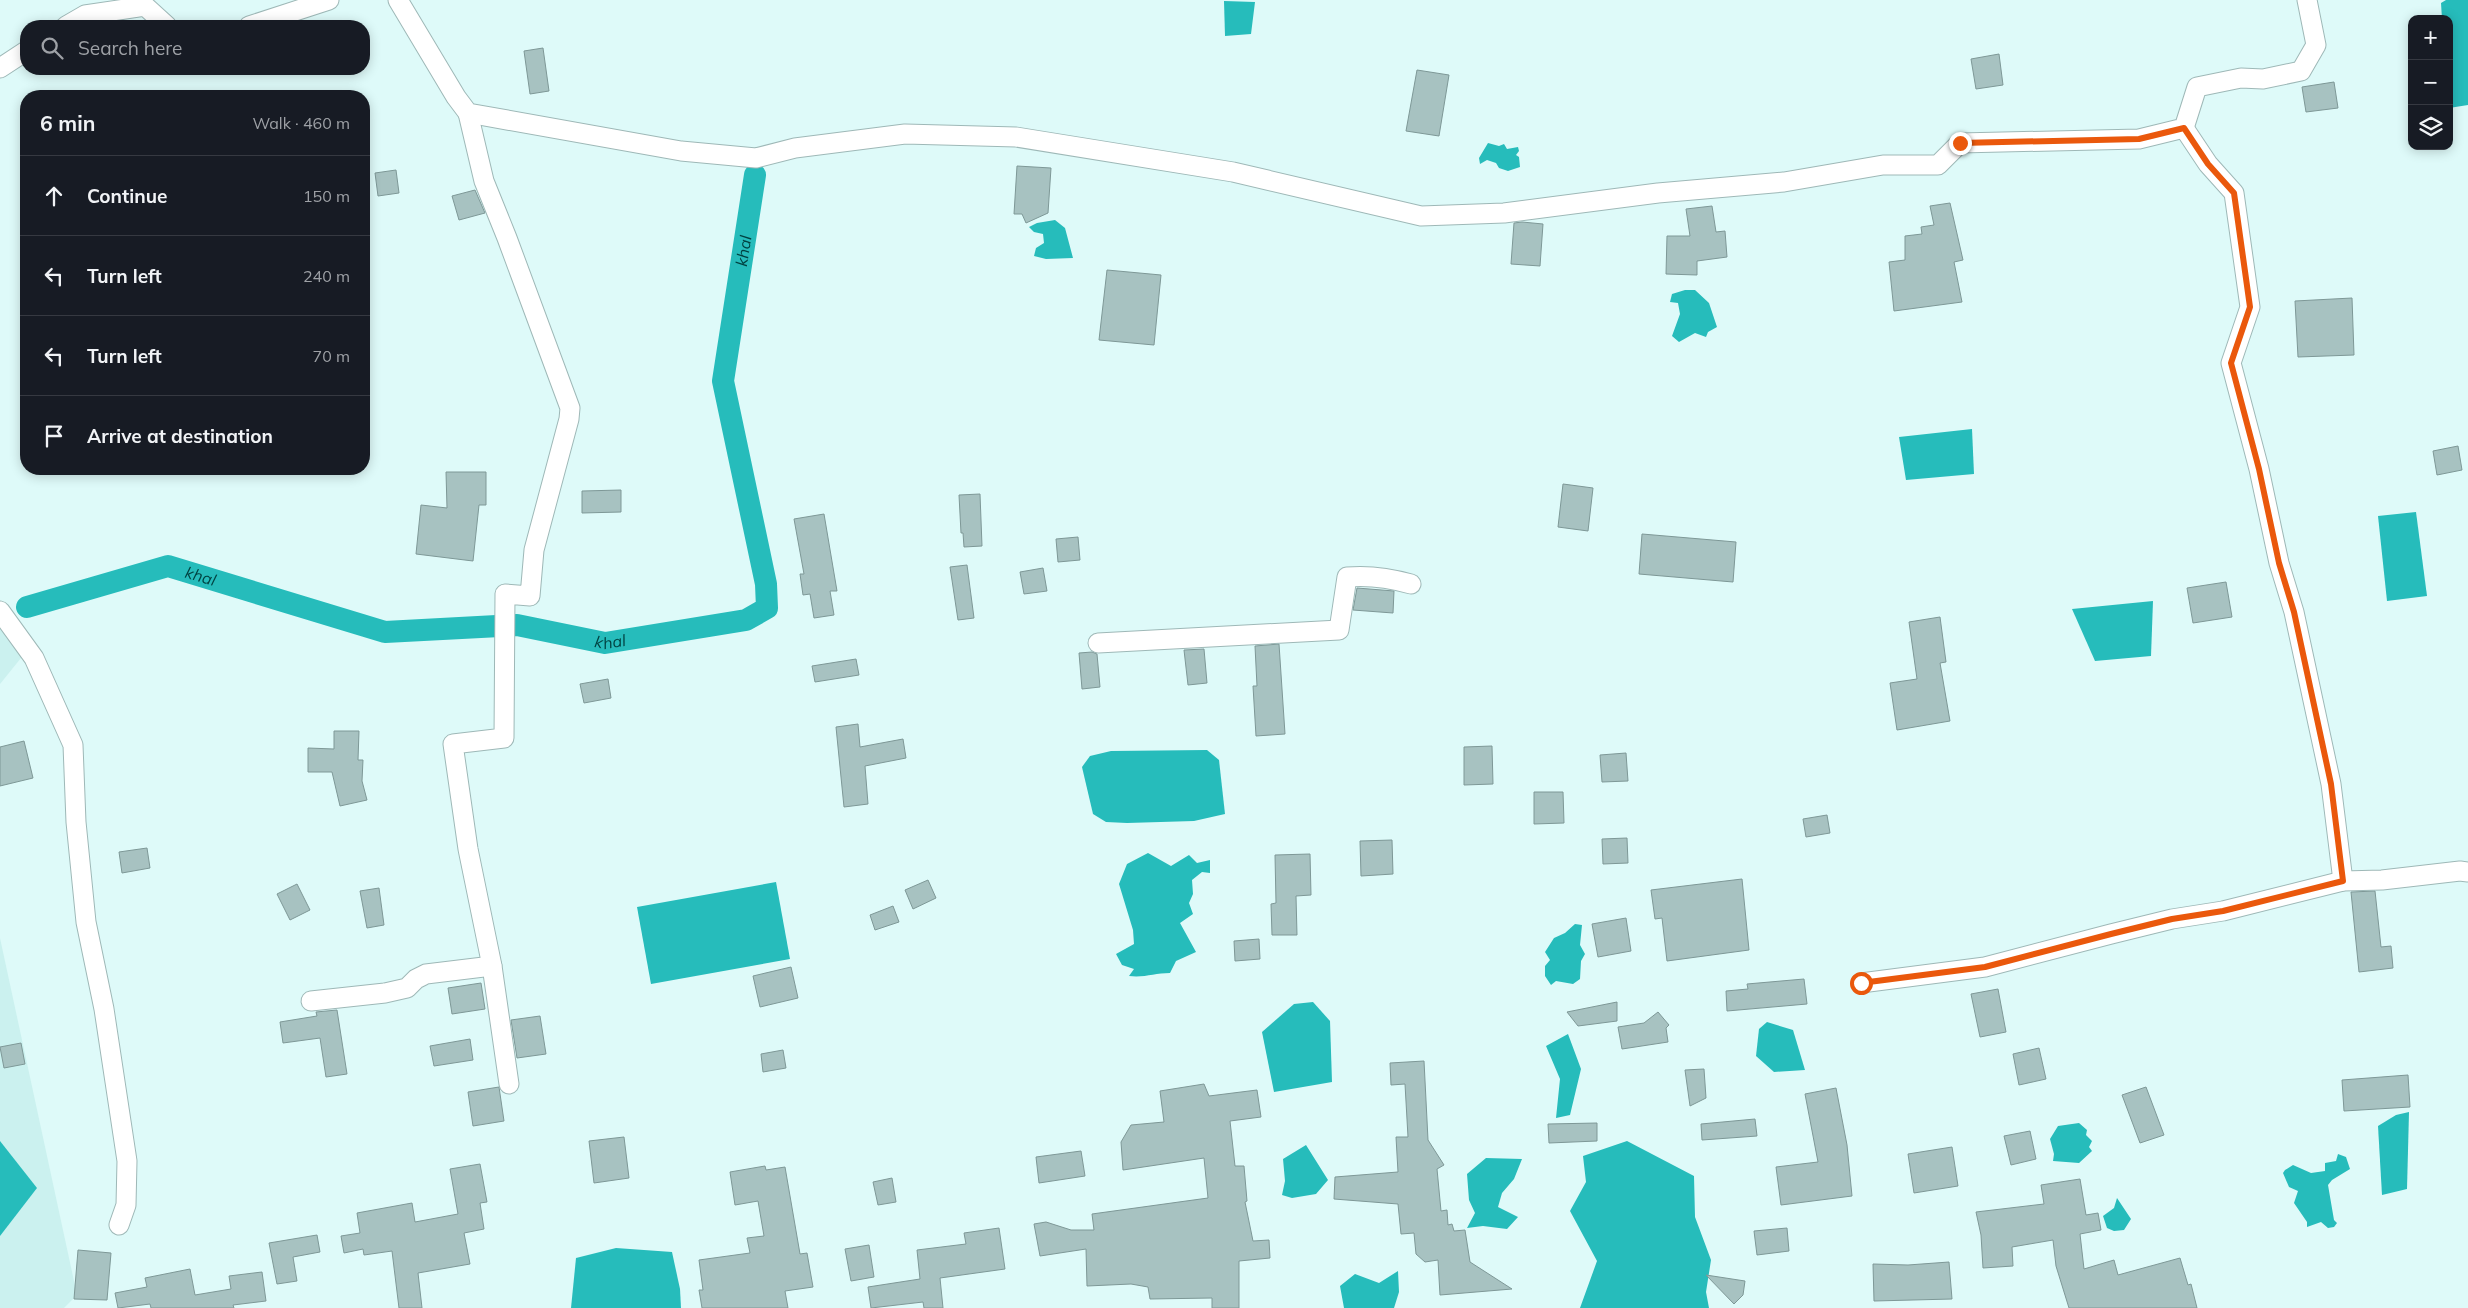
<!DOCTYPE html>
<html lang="en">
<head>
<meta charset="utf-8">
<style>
  :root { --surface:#171b24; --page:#242831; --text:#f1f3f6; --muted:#9ea1a6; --line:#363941 }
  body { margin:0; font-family:Mulish,sans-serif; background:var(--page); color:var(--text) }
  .controls { position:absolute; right:15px; top:15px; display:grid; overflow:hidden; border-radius:10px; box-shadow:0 2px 12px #0003 }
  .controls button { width:45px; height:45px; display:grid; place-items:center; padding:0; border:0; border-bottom:1px solid var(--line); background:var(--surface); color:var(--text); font:25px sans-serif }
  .stop { position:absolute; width:15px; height:15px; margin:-11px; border:4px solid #ea580c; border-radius:50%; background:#fff }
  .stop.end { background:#ea580c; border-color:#fff; box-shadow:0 1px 5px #0008 }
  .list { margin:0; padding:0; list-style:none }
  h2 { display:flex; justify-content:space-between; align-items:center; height:65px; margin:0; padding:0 20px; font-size:21px }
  h2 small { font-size:16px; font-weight:400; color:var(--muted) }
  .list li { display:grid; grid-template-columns:32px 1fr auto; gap:15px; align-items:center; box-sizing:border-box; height:80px; padding:0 20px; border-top:1px solid var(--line) }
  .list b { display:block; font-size:19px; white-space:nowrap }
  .list em { font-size:16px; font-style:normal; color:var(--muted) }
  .icon { flex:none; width:28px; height:28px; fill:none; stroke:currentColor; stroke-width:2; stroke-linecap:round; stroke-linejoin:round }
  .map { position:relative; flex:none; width:2468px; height:1308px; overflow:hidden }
  .search { position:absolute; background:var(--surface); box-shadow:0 2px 12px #0003; left:20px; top:20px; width:350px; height:55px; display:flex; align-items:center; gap:12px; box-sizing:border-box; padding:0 18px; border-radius:20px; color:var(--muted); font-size:19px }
  .panel { position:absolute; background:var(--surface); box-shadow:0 2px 12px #0003; left:20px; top:90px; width:350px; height:385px; border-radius:20px }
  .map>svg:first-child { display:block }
  .built { fill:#cbf1ef }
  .water { fill:#26bcbb }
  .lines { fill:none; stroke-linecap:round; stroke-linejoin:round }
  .canal { stroke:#26bcbb; stroke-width:22 }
  .building { fill:#a7c2c1; stroke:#7e9897 }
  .street-casing { stroke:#9eb8b7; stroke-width:21 }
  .street { stroke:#fff; stroke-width:19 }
  .route { stroke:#ea580c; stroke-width:6 }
  .labels { text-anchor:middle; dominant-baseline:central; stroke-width:4; stroke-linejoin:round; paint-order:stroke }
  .water-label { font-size:16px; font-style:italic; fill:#004241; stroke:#fff }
</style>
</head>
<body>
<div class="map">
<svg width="2468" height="1308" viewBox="0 0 2468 1308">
  <rect width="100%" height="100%" fill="#defaf9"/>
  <!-- built -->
  <g class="built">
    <polygon points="0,619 25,653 0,684"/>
    <polygon points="0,938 77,1295 64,1308 0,1308"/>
  </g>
  <!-- water -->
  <g class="water">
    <polygon points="2446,0 2468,0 2468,105 2449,108 2449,19 2442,19 2441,3"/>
    <polygon points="1224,1 1255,2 1251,34 1225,36"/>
    <polygon points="1488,143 1499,146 1504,144 1507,149 1518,147 1519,151 1516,155 1519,157 1520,167 1508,171 1499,168 1496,163 1487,160 1480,164 1479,158"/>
    <polygon points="1055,220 1065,228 1073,258 1046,259 1034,256 1036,248 1044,243 1043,234 1034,232 1029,227 1037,223"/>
    <polygon points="1685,290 1695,290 1709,303 1717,327 1708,332 1706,337 1695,333 1679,342 1672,336 1680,314 1678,303 1670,302 1672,294"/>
    <polygon points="1972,429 1974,474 1906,480 1899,437"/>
    <polygon points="2416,512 2427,596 2387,601 2378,516"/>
    <polygon points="2153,601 2151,656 2095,661 2072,609"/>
    <polygon points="1207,750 1219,760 1225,814 1194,821 1127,823 1106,822 1093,814 1082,767 1090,756 1111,751"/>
    <path d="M1148 853 1171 866 1189 855 1197 863 1210 860V873L1202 872 1192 880 1193 894 1189 903 1193 914 1180 923 1196 952 1176 961 1170 973C1155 973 1144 978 1129 976L1134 969 1122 965 1116 954 1134 944 1133 930 1119 884 1127 864Z"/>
    <polygon points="776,882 790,959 651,984 637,907"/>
    <polygon points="1575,924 1582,925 1580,945 1585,954 1581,961 1580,979 1573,984 1556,981 1551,985 1545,976 1545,966 1550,960 1545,952 1554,938 1565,933"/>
    <polygon points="1313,1002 1330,1021 1332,1082 1274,1092 1262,1032 1294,1004"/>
    <polygon points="1767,1022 1793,1030 1805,1070 1774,1072 1756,1056 1759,1029"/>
    <polygon points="1568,1034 1581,1069 1570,1115 1556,1118 1560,1079 1546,1046"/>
    <polygon points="2409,1112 2407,1189 2382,1195 2378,1126 2396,1115"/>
    <polygon points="2079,1123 2087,1130 2086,1135 2092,1141 2089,1147 2092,1151 2079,1163 2053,1161 2054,1154 2050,1139 2058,1126"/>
    <polygon points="0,1141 37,1188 0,1236"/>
    <polygon points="1627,1141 1694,1176 1695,1217 1711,1260 1706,1292 1709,1308 1580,1308 1597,1261 1570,1211 1586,1182 1583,1156"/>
    <polygon points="1306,1145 1328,1180 1316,1194 1292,1198 1282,1195 1285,1181 1283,1159"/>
    <polygon points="2338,1154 2346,1157 2350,1169 2332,1180 2328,1185 2334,1220 2337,1223 2334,1227 2328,1228 2321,1222 2307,1227 2307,1222 2294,1203 2298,1191 2289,1187 2283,1173 2285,1170 2293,1165 2311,1173 2325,1171 2325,1163 2336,1161"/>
    <polygon points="1486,1158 1522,1159 1514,1179 1502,1193 1498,1207 1518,1217 1507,1229 1483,1226 1467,1228 1475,1213 1469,1200 1467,1174"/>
    <polygon points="2117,1198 2131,1219 2124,1230 2114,1231 2107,1228 2103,1216 2114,1208"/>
    <polygon points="616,1248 672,1252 680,1289 681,1308 571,1308 576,1258"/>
    <polygon points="1398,1271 1399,1292 1394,1308 1344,1308 1340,1286 1355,1274 1379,1283"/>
  </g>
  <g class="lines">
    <!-- canal -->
    <path class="canal" id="s1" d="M27 607 168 566 385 632 517 625 605 643 746 620 767 608 766 584 723 381 755 175"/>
  </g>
  <!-- building -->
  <g class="building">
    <polygon points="543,48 549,91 530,94 524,51"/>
    <polygon points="1999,54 2003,85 1976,89 1971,59"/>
    <polygon points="1417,70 1449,75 1439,136 1406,131"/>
    <polygon points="2334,82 2338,108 2306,112 2302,87"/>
    <polygon points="1017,166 1051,168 1048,213 1026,223 1022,214 1014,214"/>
    <polygon points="396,170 399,193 378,196 375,173"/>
    <polygon points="475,190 485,213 459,220 452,196"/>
    <polygon points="1950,203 1963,260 1954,262 1962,302 1894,311 1889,262 1905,260 1905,236 1922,234 1921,227 1934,225 1930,206"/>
    <polygon points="1712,206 1716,232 1725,231 1727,257 1697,261 1697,275 1666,274 1667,236 1690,236 1686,209"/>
    <polygon points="1522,222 1543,224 1540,266 1511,264 1514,223"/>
    <polygon points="1107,270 1161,275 1154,345 1099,340"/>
    <polygon points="2352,298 2354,355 2298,357 2295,301"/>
    <polygon points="2458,446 2462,470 2437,475 2433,451"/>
    <polygon points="446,472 486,472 486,505 479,505 473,561 416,554 421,505 447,508"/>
    <polygon points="1563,484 1593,488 1588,531 1558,527"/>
    <polygon points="621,490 621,512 582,513 582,491"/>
    <polygon points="980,494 982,546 964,547 963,533 961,533 959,495"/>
    <polygon points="824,514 837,591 830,591 834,615 814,618 810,594 803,595 800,574 804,574 794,519"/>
    <polygon points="1642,534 1736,542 1733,582 1639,574"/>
    <polygon points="1078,537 1080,560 1058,562 1056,539"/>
    <polygon points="967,565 974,618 958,620 950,567"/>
    <polygon points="1043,568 1047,591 1024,594 1020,572"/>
    <polygon points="2226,582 2232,617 2193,623 2187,588"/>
    <polygon points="1357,588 1394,591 1393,613 1353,610"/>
    <polygon points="1940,617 1946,662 1940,663 1950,721 1897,730 1890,683 1917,679 1909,622"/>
    <polygon points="1279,644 1285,734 1256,736 1253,686 1257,686 1255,646"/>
    <polygon points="1204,649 1207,683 1188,685 1184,650"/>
    <polygon points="1092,652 1097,654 1100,687 1082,689 1079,653"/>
    <polygon points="856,659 859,675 815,682 812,666"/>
    <polygon points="608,679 611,698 584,703 580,684"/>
    <polygon points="858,724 860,747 903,739 906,758 865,766 868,804 844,807 836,727"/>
    <polygon points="334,731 359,731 358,760 363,760 362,781 367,800 340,806 332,772 308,772 308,748 334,749"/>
    <polygon points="24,741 33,778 0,786 0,747"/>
    <polygon points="1492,746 1493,784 1464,785 1464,747"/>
    <polygon points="1626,753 1628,781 1602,782 1600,755"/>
    <polygon points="1534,792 1563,792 1564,823 1534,824"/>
    <polygon points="1827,815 1830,833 1806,837 1803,819"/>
    <polygon points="1627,838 1628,863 1603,864 1602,839"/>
    <polygon points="1392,840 1393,874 1361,876 1360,841"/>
    <polygon points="147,848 150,868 122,873 119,852"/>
    <polygon points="1310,854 1311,895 1296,896 1297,935 1272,935 1271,904 1276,903 1275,855"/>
    <polygon points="1742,879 1749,950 1667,961 1662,918 1655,919 1651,890"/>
    <polygon points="928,880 936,898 913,909 905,890"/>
    <polygon points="297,884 310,910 290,920 277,894"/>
    <polygon points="379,888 384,925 367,928 360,891"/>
    <polygon points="2375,891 2381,947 2391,946 2393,968 2359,972 2351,892"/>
    <polygon points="893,906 899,922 875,930 870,915"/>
    <polygon points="1626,918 1631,951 1598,957 1592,924"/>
    <polygon points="1259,939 1260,959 1235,961 1234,941"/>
    <polygon points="791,967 798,998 760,1007 753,976"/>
    <polygon points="1804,979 1807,1004 1727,1011 1726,991 1748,989 1747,984"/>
    <polygon points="481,983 485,1009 452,1014 448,988"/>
    <polygon points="1998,989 2006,1032 1980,1037 1971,994"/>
    <polygon points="1617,1002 1617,1021 1578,1026 1567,1012"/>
    <polygon points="337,1010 347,1074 326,1077 320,1038 283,1043 280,1022 317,1016 316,1012"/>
    <polygon points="1658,1012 1669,1025 1666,1028 1668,1042 1622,1049 1618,1027 1644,1023"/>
    <polygon points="540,1016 546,1054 517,1058 511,1020"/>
    <polygon points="470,1039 473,1060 434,1066 430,1046"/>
    <polygon points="21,1043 25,1064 4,1068 0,1047"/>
    <polygon points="2039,1048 2046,1079 2019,1085 2013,1054"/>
    <polygon points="783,1050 786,1068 763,1072 761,1054"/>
    <polygon points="1424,1061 1428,1140 1444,1165 1437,1169 1441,1211 1447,1210 1448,1225 1452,1224 1454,1231 1465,1230 1470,1262 1512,1289 1440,1295 1438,1260 1425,1262 1416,1254 1414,1233 1401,1234 1398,1204 1334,1199 1335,1177 1398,1172 1396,1137 1408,1137 1405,1084 1391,1085 1390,1063"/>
    <polygon points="1704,1069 1706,1098 1690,1106 1685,1070"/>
    <polygon points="2408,1075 2410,1107 2344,1111 2342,1080"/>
    <polygon points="1204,1084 1209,1096 1257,1090 1261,1117 1230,1121 1235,1166 1244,1166 1247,1201 1245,1202 1253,1241 1269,1240 1270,1258 1239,1261 1239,1308 1212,1308 1212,1298 1150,1299 1148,1287 1131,1284 1087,1286 1086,1249 1040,1256 1034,1224 1046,1222 1071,1230 1094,1230 1092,1214 1208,1198 1204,1158 1123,1170 1121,1142 1131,1125 1164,1122 1160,1091"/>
    <polygon points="499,1087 504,1121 473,1126 468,1092"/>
    <polygon points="2146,1087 2164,1135 2140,1143 2122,1095"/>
    <polygon points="1836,1088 1847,1145 1852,1196 1781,1205 1776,1167 1818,1162 1805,1094"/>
    <polygon points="1755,1119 1757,1136 1702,1140 1701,1124"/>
    <polygon points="1597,1123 1597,1141 1549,1143 1548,1124"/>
    <polygon points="2030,1131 2036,1159 2011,1165 2004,1136"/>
    <polygon points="624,1137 629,1178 594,1183 589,1141"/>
    <polygon points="1952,1147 1958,1186 1914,1193 1908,1154"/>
    <polygon points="1081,1151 1085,1176 1039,1183 1036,1157"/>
    <polygon points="480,1164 487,1202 480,1203 484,1229 464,1233 470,1264 418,1273 422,1308 399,1308 392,1251 364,1255 363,1249 344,1253 341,1236 360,1233 357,1213 412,1203 415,1222 458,1214 450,1169"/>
    <polygon points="765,1166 766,1170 785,1167 800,1254 807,1253 813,1287 785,1291 788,1308 702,1308 699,1290 703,1290 699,1260 750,1253 747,1238 764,1236 758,1201 735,1205 730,1172"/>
    <polygon points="892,1178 896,1202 878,1205 873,1182"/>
    <polygon points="2080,1179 2086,1215 2098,1213 2101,1230 2080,1234 2084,1269 2114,1260 2118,1275 2180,1258 2188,1285 2191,1284 2197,1308 2069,1308 2056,1266 2053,1240 2012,1247 2013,1266 1983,1268 1981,1235 1976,1212 2044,1204 2041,1185"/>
    <polygon points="999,1228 1005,1269 940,1278 943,1308 924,1308 923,1302 871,1308 868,1287 920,1279 917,1250 966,1244 964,1233"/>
    <polygon points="1787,1228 1789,1251 1757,1255 1754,1231"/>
    <polygon points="317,1235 320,1252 293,1257 297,1281 277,1284 269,1243"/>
    <polygon points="869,1245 874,1277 851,1281 845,1249"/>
    <polygon points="78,1250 111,1253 107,1300 74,1299"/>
    <polygon points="1949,1262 1952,1299 1874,1301 1873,1264 1908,1265"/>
    <polygon points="190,1269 195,1295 231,1289 229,1276 262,1272 266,1301 233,1305 234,1308 151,1308 150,1304 118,1308 115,1293 147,1287 145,1278"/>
    <polygon points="1706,1275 1745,1281 1743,1295 1734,1304"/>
  </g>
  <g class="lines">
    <!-- street casing -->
    <g class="street-casing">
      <g id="street">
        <polyline points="398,0 456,97 468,113 681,151 756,158 795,148 905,134 1016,137 1233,172 1421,216 1504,213 1658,193 1784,182 1883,165 1938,165 1960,143 2139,139 2184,128 2197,87 2241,78 2263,79 2301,71 2316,45 2307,0"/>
        <polyline points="66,26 85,15 145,6 167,26"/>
        <polyline points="249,26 329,0"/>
        <polyline points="0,68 26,51"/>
        <polyline points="468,113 484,181 507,238 570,408 569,419 534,550 530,596 505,594 504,738 453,744 468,849 492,966 509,1084"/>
        <polyline points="2184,128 2208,164 2234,193 2250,307 2231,363 2259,469 2279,563 2294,612 2331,784 2343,881"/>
        <polyline points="0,611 34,658 73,745 76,822 86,922 104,1009 127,1161 126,1205 119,1225"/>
        <path d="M1098 643 1339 630 1347 577C1369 575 1390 578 1411 584"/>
        <polyline points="1861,983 1985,967 2111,934 2172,919 2223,911 2343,881 2382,880 2460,871 2468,872"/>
        <polyline points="311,1001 385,993 407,988 416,979 426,974 492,966"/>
      </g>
    </g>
    <!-- street -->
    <use href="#street" class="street"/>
  </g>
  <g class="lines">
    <!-- route -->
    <polyline class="route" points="1861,983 1985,967 2111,934 2172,919 2223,911 2343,881 2331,784 2294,612 2279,563 2259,469 2231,363 2250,307 2234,193 2208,164 2184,128 2139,139 1960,143"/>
  </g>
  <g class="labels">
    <!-- water labels -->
    <g class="water-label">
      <text stroke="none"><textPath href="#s1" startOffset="1126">khal</textPath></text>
      <text stroke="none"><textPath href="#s1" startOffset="181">khal</textPath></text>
      <text stroke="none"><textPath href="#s1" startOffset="601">khal</textPath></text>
    </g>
  </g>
</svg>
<div class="controls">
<button>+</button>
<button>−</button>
<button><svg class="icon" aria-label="layers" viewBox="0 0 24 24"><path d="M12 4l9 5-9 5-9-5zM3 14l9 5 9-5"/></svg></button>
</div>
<div class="stop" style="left:1861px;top:983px"></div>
<div class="stop end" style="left:1960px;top:143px"></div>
<div class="search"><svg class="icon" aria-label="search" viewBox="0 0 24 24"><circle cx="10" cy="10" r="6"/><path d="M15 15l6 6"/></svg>Search here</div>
<section class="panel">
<h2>6 min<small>Walk · 460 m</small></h2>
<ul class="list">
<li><svg class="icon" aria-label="ahead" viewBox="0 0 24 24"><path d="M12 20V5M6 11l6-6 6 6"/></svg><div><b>Continue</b></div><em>150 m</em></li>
<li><svg class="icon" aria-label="left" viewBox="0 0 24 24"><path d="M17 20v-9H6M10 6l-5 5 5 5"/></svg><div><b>Turn left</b></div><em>240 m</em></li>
<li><svg class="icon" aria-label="left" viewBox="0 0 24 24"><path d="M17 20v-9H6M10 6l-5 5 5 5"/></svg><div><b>Turn left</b></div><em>70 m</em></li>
<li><svg class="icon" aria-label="arrive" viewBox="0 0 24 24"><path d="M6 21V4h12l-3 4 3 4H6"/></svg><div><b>Arrive at destination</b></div></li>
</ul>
</section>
</div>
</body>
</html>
